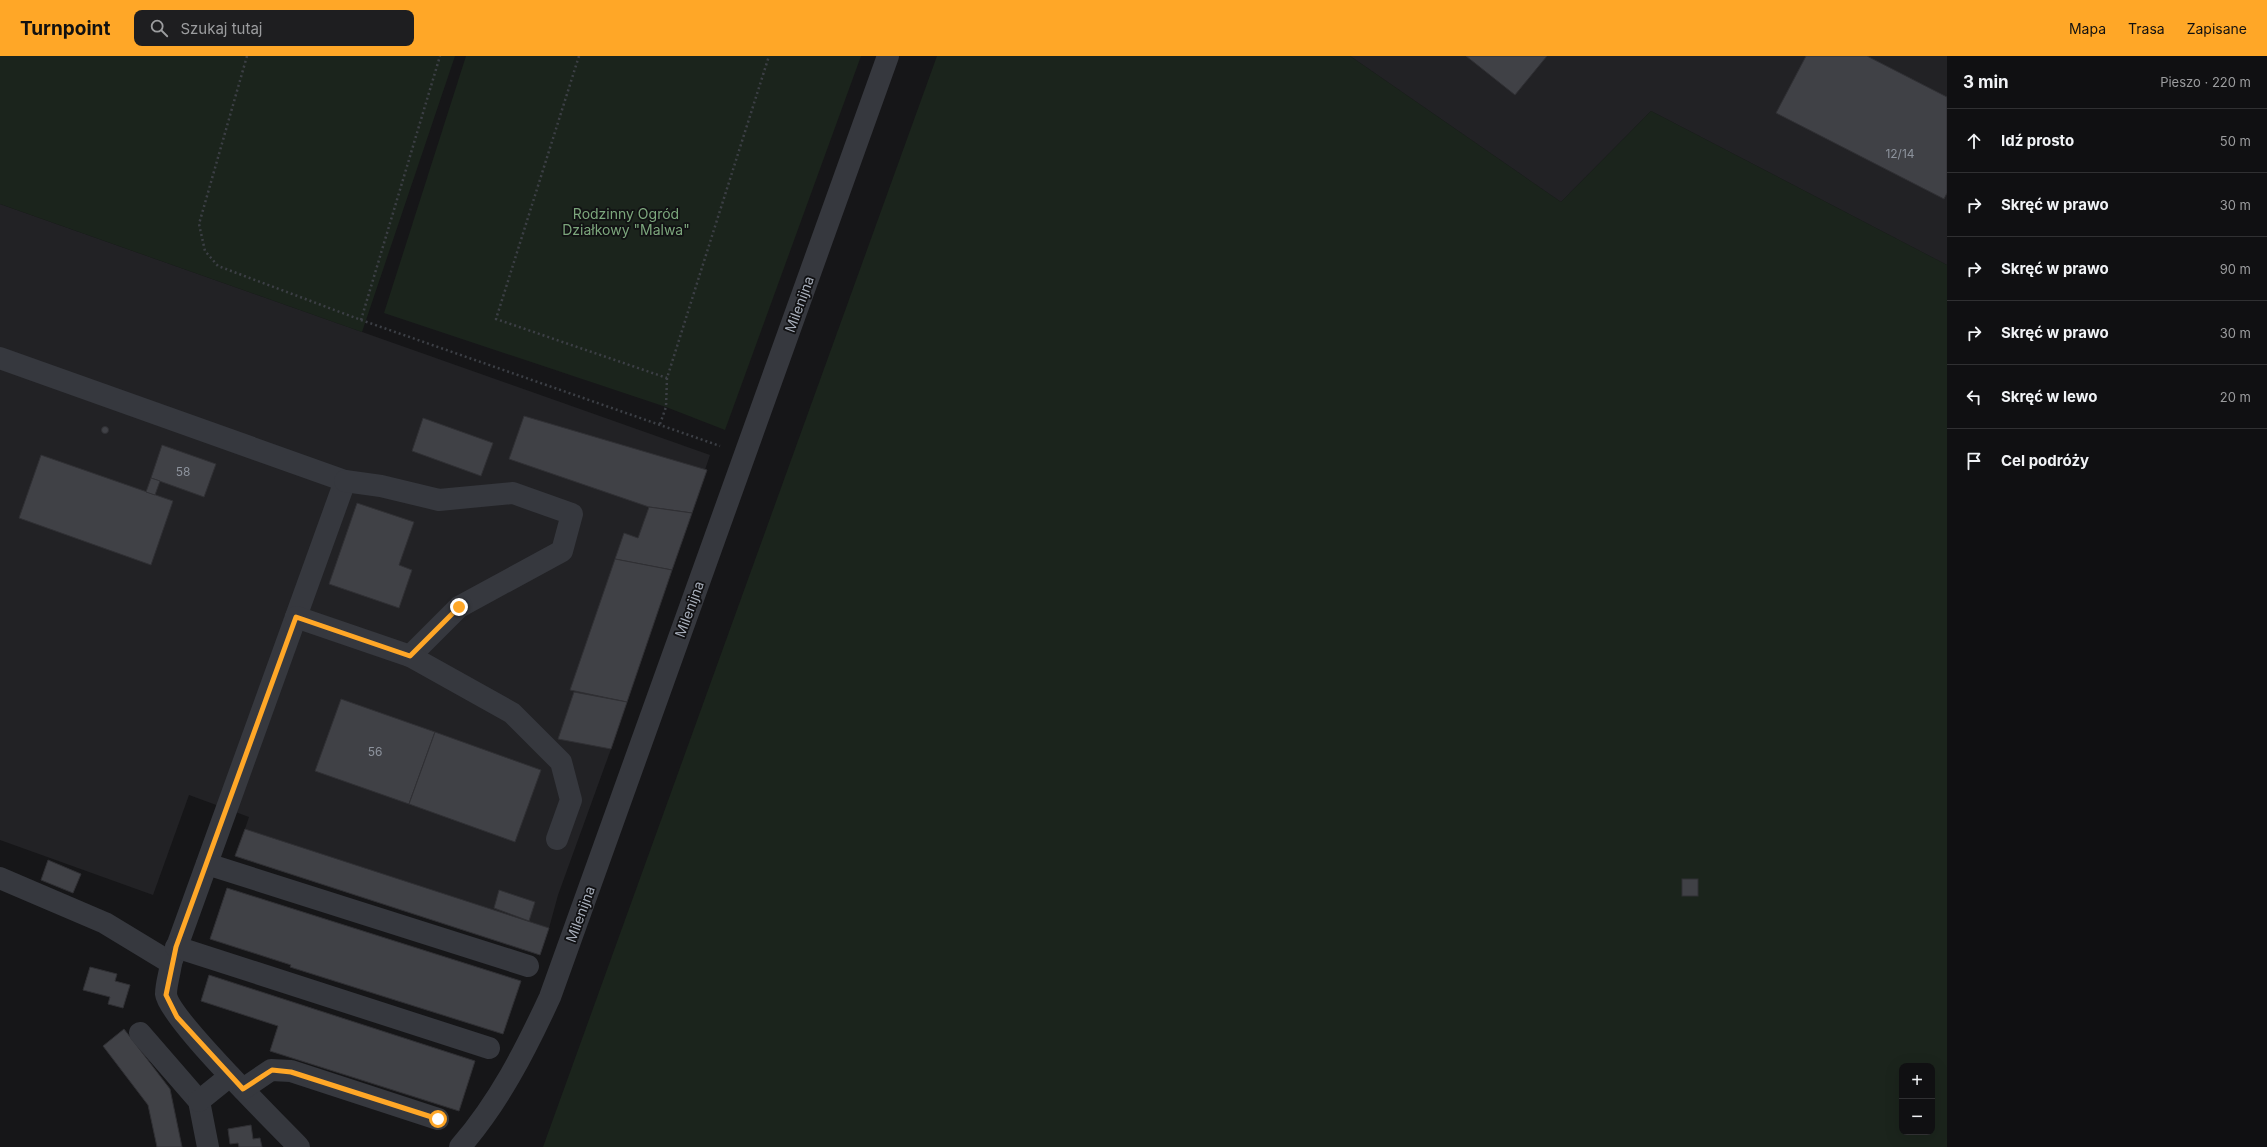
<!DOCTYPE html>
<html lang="pl">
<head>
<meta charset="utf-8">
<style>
  :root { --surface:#101012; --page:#1e1e20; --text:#f1f3f6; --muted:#9c9d9f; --line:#303032; --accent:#ffa727 }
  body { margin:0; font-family:Inter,sans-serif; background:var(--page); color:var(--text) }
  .controls { position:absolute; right:12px; bottom:12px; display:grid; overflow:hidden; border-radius:8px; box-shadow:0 4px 16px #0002 }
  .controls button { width:36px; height:36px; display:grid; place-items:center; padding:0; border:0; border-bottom:1px solid var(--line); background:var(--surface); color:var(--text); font:20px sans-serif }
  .stop { position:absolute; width:12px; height:12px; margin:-9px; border:3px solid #ffa727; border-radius:50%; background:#fff }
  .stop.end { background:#ffa727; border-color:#fff; box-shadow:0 1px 4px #0008 }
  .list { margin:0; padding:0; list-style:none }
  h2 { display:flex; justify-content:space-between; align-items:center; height:52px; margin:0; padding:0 16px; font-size:17px }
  h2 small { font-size:13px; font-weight:400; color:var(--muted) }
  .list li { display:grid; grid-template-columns:26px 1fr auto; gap:12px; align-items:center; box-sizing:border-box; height:64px; padding:0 16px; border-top:1px solid var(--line) }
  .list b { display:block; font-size:15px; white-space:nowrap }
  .list em { font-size:13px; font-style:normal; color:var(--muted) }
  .icon { flex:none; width:22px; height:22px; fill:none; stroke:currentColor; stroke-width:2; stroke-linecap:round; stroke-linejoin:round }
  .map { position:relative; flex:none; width:1947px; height:1091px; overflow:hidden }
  header { display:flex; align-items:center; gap:24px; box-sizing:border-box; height:56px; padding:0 20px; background:var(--accent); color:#111 }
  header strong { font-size:19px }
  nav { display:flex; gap:22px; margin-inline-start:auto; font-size:14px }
  .search { width:280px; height:36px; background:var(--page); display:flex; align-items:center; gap:10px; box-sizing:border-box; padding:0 14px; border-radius:8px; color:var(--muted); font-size:15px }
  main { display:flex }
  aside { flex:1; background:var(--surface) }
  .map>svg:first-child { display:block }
  .built { fill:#222225 }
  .green { fill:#1b241c; fill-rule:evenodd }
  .building { fill:#404146; stroke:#303034 }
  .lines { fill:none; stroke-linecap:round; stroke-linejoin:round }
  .path { stroke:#3c3f45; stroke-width:2.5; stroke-dasharray:2 3; stroke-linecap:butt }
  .minor { stroke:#36383e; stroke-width:22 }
  .route { stroke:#ffa727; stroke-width:5 }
  .labels { text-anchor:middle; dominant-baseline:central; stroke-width:3.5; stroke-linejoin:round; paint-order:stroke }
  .number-label { font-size:12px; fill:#8d939d }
  .park-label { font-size:14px; fill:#7ca67c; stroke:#111113 }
  .street-label { font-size:14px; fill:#a7aeba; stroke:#111113 }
</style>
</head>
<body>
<header>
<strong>Turnpoint</strong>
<div class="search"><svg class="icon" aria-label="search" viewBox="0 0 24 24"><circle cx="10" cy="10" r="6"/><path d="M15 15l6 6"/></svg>Szukaj tutaj</div>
<nav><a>Mapa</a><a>Trasa</a><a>Zapisane</a></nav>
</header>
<main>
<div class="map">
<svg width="1947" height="1091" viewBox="0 0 1947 1091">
  <rect width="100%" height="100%" fill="#161618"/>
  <!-- built -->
  <g class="built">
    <polygon points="1350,0 1947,0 1947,209 1651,55 1561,146"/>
    <polygon points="0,148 710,399 611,693 558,839 549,872 245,773 249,761 189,739 153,839 0,784"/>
  </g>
  <!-- green -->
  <g class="green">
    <polygon points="0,0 455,0 362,276 0,148"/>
    <polygon points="466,0 861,0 725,374 666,351 384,257"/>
    <path d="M937 0H1350L1561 146 1651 55 1947 209V1091H543ZM1902 1010H1932V1076H1902Z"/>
  </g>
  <!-- building -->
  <g class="building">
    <polygon points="1466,0 1547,0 1515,39"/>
    <polygon points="1806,0 1867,0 1947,41 1947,137 1944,143 1776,57"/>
    <polygon points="524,360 707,414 692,457 649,451 509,403"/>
    <polygon points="423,362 493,387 481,420 412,395"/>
    <circle cx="105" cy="374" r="3.5"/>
    <polygon points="162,389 216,408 204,441 151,422"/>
    <polygon points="41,399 173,445 151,509 19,462"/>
    <polygon points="151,422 160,425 155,439 146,436"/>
    <polygon points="357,447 414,466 399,509 412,514 399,552 329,528"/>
    <polygon points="649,451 692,457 672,514 615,503 624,477 638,482"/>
    <polygon points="615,503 672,514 627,646 570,634"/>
    <polygon points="574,636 627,646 611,693 558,683"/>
    <polygon points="341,643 435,676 409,748 315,715"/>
    <polygon points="435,676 541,714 515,786 409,748"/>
    <polygon points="245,773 549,872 540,899 235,800"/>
    <polygon points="48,804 81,818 73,837 41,824"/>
    <rect x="1682" y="823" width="16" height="17"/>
    <polygon points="227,832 521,925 503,978 290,911 291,909 210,883"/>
    <polygon points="499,834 535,846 529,865 494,852"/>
    <polygon points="90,911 117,918 115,925 130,929 123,952 108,948 110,941 83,934"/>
    <polygon points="209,919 475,1005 459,1055 270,995 278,970 201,945"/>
    <polygon points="124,973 170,1033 182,1091 157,1091 148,1049 103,990"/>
    <polygon points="251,1069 253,1083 260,1082 262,1091 239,1091 238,1087 230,1088 228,1073"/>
  </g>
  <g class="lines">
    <!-- path -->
    <g class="path">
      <polyline points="247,0 199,168 205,195 218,210 361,264 720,390"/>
      <polyline points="579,0 496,263 667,322"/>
      <polyline points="361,264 440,0"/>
      <polyline points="660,368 666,351 667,322 769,0"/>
    </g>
    <!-- minor -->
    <g class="minor">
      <polyline points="0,302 345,425 171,907"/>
      <polyline points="345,425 381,430 439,444 513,437 572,458 562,495 459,551 410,600"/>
      <polyline points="296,561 410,600 512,657 561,706 571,744 557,783"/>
      <polyline points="207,808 528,910"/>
      <path d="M0 822 105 867 171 907C170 917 166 928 166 938 168 961 277 1068 299 1091"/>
      <polyline points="176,891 489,992"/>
      <polyline points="140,977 199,1045 208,1091"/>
      <polyline points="243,1033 271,1014 291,1015 438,1063"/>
      <polyline points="199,1045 230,1020"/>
      <path d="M460 1091C499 1046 525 995 550 941L888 0"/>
    </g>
  </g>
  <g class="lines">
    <!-- route -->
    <polyline class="route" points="438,1063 291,1016 272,1014 243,1033 177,961 166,939 176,891 296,561 410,600 459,551"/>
  </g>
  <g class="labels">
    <!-- number labels -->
    <g class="number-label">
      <text x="1900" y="97">12/14</text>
      <text x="183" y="415">58</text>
      <text x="375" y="695">56</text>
    </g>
    <!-- park labels -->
    <g class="park-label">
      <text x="626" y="157">Rodzinny Ogród<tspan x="626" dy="16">Działkowy "Malwa"</tspan></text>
    </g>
    <!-- street labels -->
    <g class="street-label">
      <text transform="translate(799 248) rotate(-70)">Milenijna</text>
      <text transform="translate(689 553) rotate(-70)">Milenijna</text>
      <text transform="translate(580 858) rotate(-70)">Milenijna</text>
    </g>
  </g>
</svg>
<div class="controls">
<button>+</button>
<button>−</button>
</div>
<div class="stop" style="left:438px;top:1063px"></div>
<div class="stop end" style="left:459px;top:551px"></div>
</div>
<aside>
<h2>3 min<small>Pieszo · 220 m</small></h2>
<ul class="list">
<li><svg class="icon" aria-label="ahead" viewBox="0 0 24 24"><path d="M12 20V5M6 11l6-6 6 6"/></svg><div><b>Idź prosto</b></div><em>50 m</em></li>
<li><svg class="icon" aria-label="right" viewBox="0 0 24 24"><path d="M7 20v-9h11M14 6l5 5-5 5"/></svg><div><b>Skręć w prawo</b></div><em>30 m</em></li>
<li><svg class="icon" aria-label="right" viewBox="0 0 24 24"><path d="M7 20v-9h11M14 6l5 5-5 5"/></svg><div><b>Skręć w prawo</b></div><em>90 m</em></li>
<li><svg class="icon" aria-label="right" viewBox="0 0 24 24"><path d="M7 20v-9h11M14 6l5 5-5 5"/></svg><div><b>Skręć w prawo</b></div><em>30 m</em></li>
<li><svg class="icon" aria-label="left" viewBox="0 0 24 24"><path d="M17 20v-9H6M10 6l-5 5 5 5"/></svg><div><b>Skręć w lewo</b></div><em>20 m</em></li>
<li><svg class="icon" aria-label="arrive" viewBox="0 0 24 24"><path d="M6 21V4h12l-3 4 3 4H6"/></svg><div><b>Cel podróży</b></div></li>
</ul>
</aside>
</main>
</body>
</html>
